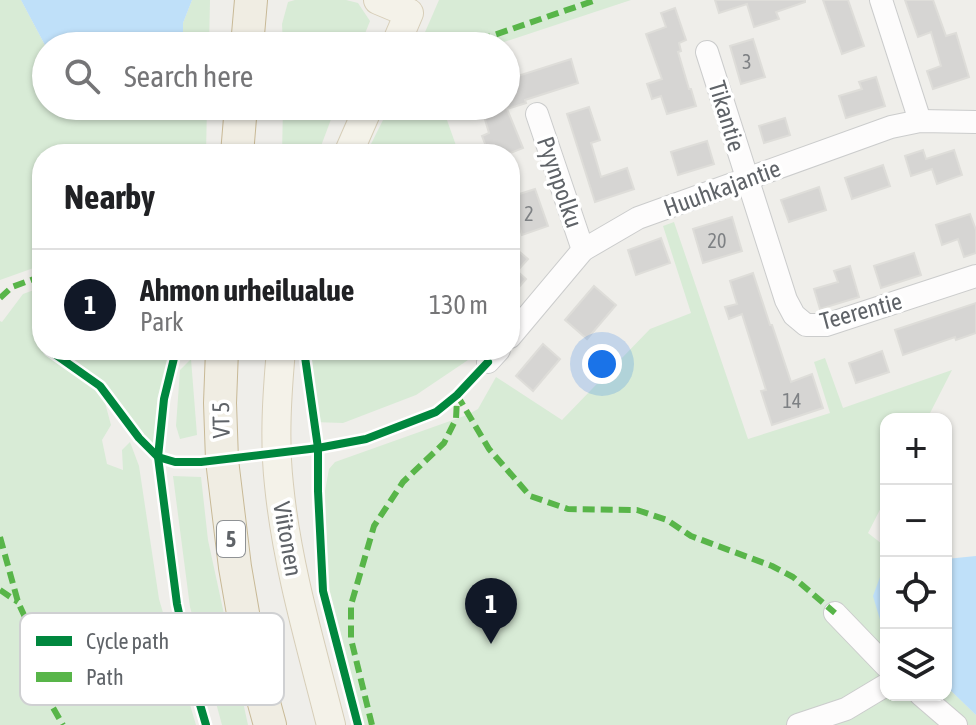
<!DOCTYPE html>
<html lang="en">
<head>
<meta charset="utf-8">
<style>
  :root { --surface:#fff; --page:#f6f6f6; --text:#202124; --muted:#757577; --line:#e0e0e0; --accent:#111827 }
  body { margin:0; font-family:"Asap Condensed",sans-serif; background:var(--page); color:var(--text) }
  .controls { position:absolute; right:24px; bottom:24px; display:grid; overflow:hidden; border-radius:16px; box-shadow:0 2px 6px #0004 }
  .controls button { width:72px; height:72px; display:grid; place-items:center; padding:0; border:0; border-bottom:2px solid var(--line); background:var(--surface); color:var(--text); font:40px sans-serif }
  .you { position:absolute; left:602px; top:364px; width:28px; height:28px; margin:-20px; border:6px solid #fff; border-radius:50%; background:#1a73e8; box-shadow:0 0 0 12px #1a73e833 }
  .badge { display:grid; place-items:center; width:52px; height:52px; border-radius:50%; background:var(--accent); color:#fff; font-size:26px; font-weight:700 }
  .pin { position:absolute; translate:-50% -66px; filter:drop-shadow(0 2px 4px #0008) }
  .pin::after { content:''; position:absolute; top:42px; width:28px; height:24px; background:inherit; clip-path:polygon(0 0,100% 0,50% 100%) }
  .list { margin:0; padding:0; list-style:none }
  h2 { display:flex; justify-content:space-between; align-items:center; height:104px; margin:0; padding:0 32px; font-size:34px }
  h2 small { font-size:26px; font-weight:400; color:var(--muted) }
  .list li { display:grid; grid-template-columns:52px 1fr auto; gap:24px; align-items:center; box-sizing:border-box; height:112px; padding:0 32px; border-top:2px solid var(--line) }
  .list b { display:block; font-size:30px; white-space:nowrap }
  .list p { margin:0; font-size:26px; white-space:nowrap; color:var(--muted) }
  .list em { font-size:26px; font-style:normal; color:var(--muted) }
  .icon { flex:none; width:44px; height:44px; fill:none; stroke:currentColor; stroke-width:2; stroke-linecap:round; stroke-linejoin:round }
  .map { position:relative; flex:none; width:976px; height:725px; overflow:hidden }
  .search { position:absolute; background:var(--surface); box-shadow:0 2px 6px #0004; left:32px; top:32px; width:488px; height:88px; display:flex; align-items:center; gap:20px; box-sizing:border-box; padding:0 28px; border-radius:44px; color:var(--muted); font-size:30px }
  .panel { position:absolute; background:var(--surface); box-shadow:0 2px 6px #0004; left:32px; top:144px; width:488px; height:216px; border-radius:32px }
  .map>svg:first-child { display:block }
  .green { fill:#d8ebd6 }
  .water { fill:#bfe0f9 }
  .building { fill:#d6d5d3; stroke:#deddd9; stroke-width:2 }
  .lines { fill:none; stroke-linecap:round; stroke-linejoin:round }
  .minor-casing { stroke:#cbcccc; stroke-width:24 }
  .major-casing { stroke:#d7ceb8; stroke-width:30 }
  .highway-casing { stroke:#c8b996; stroke-width:34 }
  .minor { stroke:#fdfcfc; stroke-width:22 }
  .major { stroke:#f4f2e9; stroke-width:28 }
  .highway { stroke:#f0ede3; stroke-width:32 }
  .quiet { stroke:#58b549; stroke-width:6; stroke-dasharray:12 6; stroke-linecap:butt }
  .cycleway-casing { stroke:#fff; stroke-width:13 }
  .cycleway { stroke:#00873e; stroke-width:8 }
  .labels { text-anchor:middle; dominant-baseline:central; stroke-width:7; stroke-linejoin:round; paint-order:stroke }
  .number-label { font-size:20px; fill:#7e8184 }
  .shield { fill:#fff; stroke:#8f9295; stroke-width:2 }
  .shield-label { font-size:22px; font-weight:bold; fill:#5f6368 }
  .street-label { font-size:24px; fill:#5f6368; stroke:#fff }
  .key { fill:#fff; stroke:#cfd0d2; stroke-width:2 }
  .key-label { font-size:22px; fill:#5f6368 }
</style>
</head>
<body>
<div class="map">
<svg width="976" height="725" viewBox="0 0 976 725">
  <rect width="100%" height="100%" fill="#efeeea"/>
  <!-- green -->
  <g class="green">
    <polygon points="0,0 21,0 46,47 46,106 207,106 206,154 42,154 42,265 0,280"/>
    <polygon points="192,0 210,0 209,46 183,46 183,23"/>
    <polygon points="295,0 346,0 358,3 370,21 360,46 283,46 282,24 288,2"/>
    <polygon points="439,0 631,0 492,46 419,46"/>
    <polygon points="283,106 336,106 318,154 282,154"/>
    <polygon points="390,106 442,106 459,154 366,154"/>
    <polygon points="674,222 748,439 830,413 814,362 825,358 843,408 952,370 927,419 886,419 886,498 868,533 886,547 886,574 880,577 881,623 886,628 886,695 946,695 946,686 976,715 976,725 363,725 328,592 325,491 329,469 335,462 467,415 478,409 496,377 562,420 650,329 691,313 663,226"/>
    <polygon points="42,287 42,350 176,350 164,396 158,457 101,388 111,425 102,440 107,464 123,470 122,450 130,442 139,466 159,599 196,725 0,725 0,321 2,322 23,294"/>
    <polygon points="304,350 453,350 468,360 416,395 343,423 313,422"/>
    <polygon points="191,359 197,435 180,439 176,426 180,370"/>
    <polygon points="173,476 201,477 208,540 248,725 222,725 190,607"/>
  </g>
  <!-- water -->
  <g class="water">
    <polygon points="21,0 192,0 183,23 183,46 46,47"/>
    <polygon points="976,556 976,715 946,686 946,559"/>
    <polygon points="886,574 886,628 881,623 873,596 880,577"/>
  </g>
  <!-- building -->
  <g class="building">
    <polygon points="715,0 805,0 805,2 776,12 779,19 754,27 747,4 719,13"/>
    <polygon points="823,0 848,0 864,46 842,54"/>
    <polygon points="905,0 933,0 946,36 956,33 969,77 933,89 927,71 941,66 931,32 918,37"/>
    <polygon points="675,8 686,40 679,43 681,51 678,52 689,89 691,89 696,106 667,114 661,96 652,99 647,84 662,79 646,34 666,27 661,13"/>
    <polygon points="753,39 765,77 741,84 730,46"/>
    <polygon points="571,59 578,83 525,100 526,103 507,109 523,148 508,154 489,154 482,136 489,133 481,106 506,106 506,72 516,70 518,76"/>
    <polygon points="876,77 885,106 846,118 839,96 862,89 859,82"/>
    <polygon points="589,107 600,140 591,143 601,177 627,168 634,189 595,202 567,114"/>
    <polygon points="785,118 790,135 764,143 759,126"/>
    <polygon points="707,141 714,164 678,175 671,152"/>
    <polygon points="923,150 926,159 954,150 962,175 937,184 932,169 911,176 905,156"/>
    <polygon points="883,165 890,186 852,199 845,178"/>
    <polygon points="819,187 826,210 789,222 781,200"/>
    <polygon points="535,189 548,226 522,235 510,197"/>
    <polygon points="970,214 976,230 976,253 964,257 958,239 942,245 936,225"/>
    <polygon points="732,217 742,251 703,263 693,229"/>
    <polygon points="661,238 670,263 636,275 628,250"/>
    <polygon points="510,244 528,259 517,271 526,279 510,297"/>
    <polygon points="914,253 921,275 881,288 874,266"/>
    <polygon points="850,266 859,297 820,309 814,289 838,282 834,271"/>
    <polygon points="753,273 770,325 772,325 791,382 812,374 823,408 772,425 761,391 766,390 742,314 729,319 725,307 737,304 730,281"/>
    <polygon points="594,286 616,305 587,339 565,320"/>
    <polygon points="976,303 976,333 956,340 955,337 903,355 895,330"/>
    <polygon points="543,344 560,359 533,391 516,376"/>
    <polygon points="882,351 889,372 856,383 849,363"/>
  </g>
  <g class="lines">
    <!-- minor casing -->
    <g class="minor-casing">
      <g id="minor">
        <polyline points="881,0 920,121"/>
        <polyline points="707,52 786,300 794,315 806,325 826,325 976,276"/>
        <polyline points="537,114 583,250"/>
        <polyline points="510,337 583,250 638,218 891,127 920,121 976,122"/>
        <polyline points="488,362 499,350"/>
        <polyline points="835,613 886,666"/>
        <polyline points="921,695 956,725"/>
        <polyline points="798,725 846,709 886,685"/>
      </g>
    </g>
    <!-- major casing -->
    <g class="major-casing">
      <g id="major">
        <polyline points="378,0 409,13 395,46"/>
        <polyline points="348,154 369,106"/>
        <path d="M281 350C277 395 274 440 279 485 287 566 311 646 331 725"/>
      </g>
    </g>
    <!-- highway casing -->
    <g class="highway-casing">
      <g id="highway">
        <polyline points="247,46 251,0"/>
        <polyline points="237,154 241,106"/>
        <polyline points="222,350 220,403 222,460 235,567 249,648 270,725"/>
      </g>
    </g>
    <!-- minor -->
    <use href="#minor" class="minor"/>
    <!-- major -->
    <use href="#major" class="major"/>
    <!-- highway -->
    <use href="#highway" class="highway"/>
    <!-- quiet -->
    <g class="quiet">
      <polyline points="462,46 596,0"/>
      <polyline points="0,298 12,287 42,276"/>
      <polyline points="457,395 489,449 530,496 568,509 637,510 667,520 691,536 772,566 793,577 835,613"/>
      <polyline points="0,537 18,602 41,652 52,706 63,725"/>
      <polyline points="0,590 18,602"/>
      <polyline points="372,725 351,639 351,605 374,526 403,482 444,443 456,419 457,399"/>
    </g>
    <!-- cycleway casing -->
    <g class="cycleway-casing">
      <g id="cycleway">
        <polyline points="49,350 100,386 139,438 158,457 175,462 201,462 318,448 366,439 436,412 457,395 488,362"/>
        <polyline points="176,350 164,399 158,457 177,604 196,691 206,725"/>
        <polyline points="304,350 318,448 318,491 323,591 358,725"/>
      </g>
    </g>
    <!-- cycleway -->
    <use href="#cycleway" class="cycleway"/>
  </g>
  <g class="labels">
    <!-- number labels -->
    <g class="number-label">
      <text x="747" y="61">3</text>
      <text x="529" y="213">2</text>
      <text x="717" y="240">20</text>
      <text x="792" y="400">14</text>
    </g>
    <!-- shield labels -->
    <rect class="shield" x="217" y="521" width="28" height="36" rx="6"/>
    <g class="shield-label">
      <text x="231" y="539">5</text>
    </g>
    <!-- street labels -->
    <g class="street-label">
      <text transform="translate(727 116) rotate(73)">Tikantie</text>
      <text transform="translate(560 182) rotate(71)">Pyynpolku</text>
      <text transform="translate(722 188) rotate(-20)">Huuhkajantie</text>
      <text transform="translate(861 311) rotate(-15)">Teerentie</text>
      <text transform="translate(221 420) rotate(-91)">VT 5</text>
      <text transform="translate(288 539) rotate(80)">Viitonen</text>
    </g>
  </g>
  <!-- legend -->
  <rect x="20" y="613" width="264" height="92" rx="12" class="key"/>
  <rect x="36" y="636" width="36" height="10" fill="#00873e"/>
  <rect x="36" y="672" width="36" height="10" fill="#58b549"/>
  <g class="key-label">
    <text x="86" y="649">Cycle path</text>
    <text x="86" y="685">Path</text>
  </g>
</svg>
<div class="controls">
<button>+</button>
<button>−</button>
<button><svg class="icon" aria-label="locate" viewBox="0 0 24 24"><circle cx="12" cy="12" r="6"/><path d="M12 2v4M12 18v4M2 12h4M18 12h4"/></svg></button>
<button><svg class="icon" aria-label="layers" viewBox="0 0 24 24"><path d="M12 4l9 5-9 5-9-5zM3 14l9 5 9-5"/></svg></button>
</div>
<div class="you"></div>
<div class="pin badge" style="left:491px;top:644px">1</div>
<div class="search"><svg class="icon" aria-label="search" viewBox="0 0 24 24"><circle cx="10" cy="10" r="6"/><path d="M15 15l6 6"/></svg>Search here</div>
<section class="panel">
<h2>Nearby<small></small></h2>
<ul class="list">
<li><span class="badge">1</span><div><b>Ahmon urheilualue</b><p>Park</p></div><em>130 m</em></li>
</ul>
</section>
</div>
</body>
</html>
